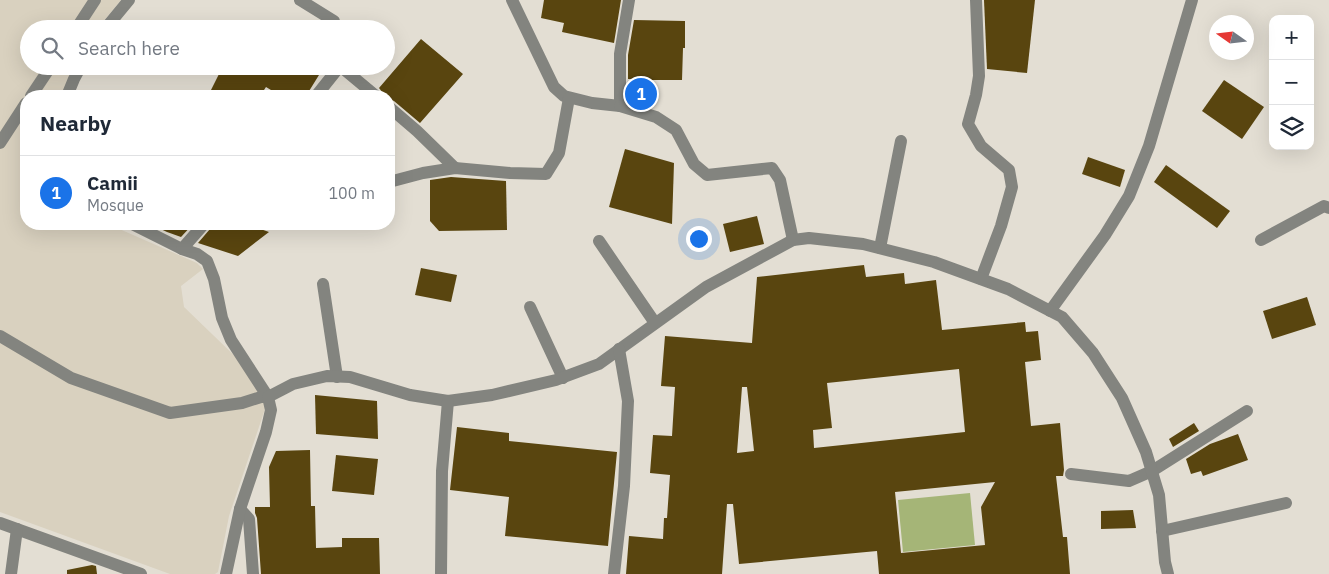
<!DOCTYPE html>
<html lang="en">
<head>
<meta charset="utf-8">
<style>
  :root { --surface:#fff; --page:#f6f6f7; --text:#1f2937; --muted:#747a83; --line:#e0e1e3; --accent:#1a73e8 }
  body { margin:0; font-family:"IBM Plex Sans",sans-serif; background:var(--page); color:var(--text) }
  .controls { position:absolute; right:15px; top:15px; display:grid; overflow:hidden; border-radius:10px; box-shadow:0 5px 20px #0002 }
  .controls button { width:45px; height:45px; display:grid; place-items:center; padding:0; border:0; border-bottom:1px solid var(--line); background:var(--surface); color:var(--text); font:25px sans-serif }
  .compass { position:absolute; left:1209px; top:15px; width:45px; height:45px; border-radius:50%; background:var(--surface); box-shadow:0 5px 20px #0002; rotate:284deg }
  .you { position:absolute; left:698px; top:238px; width:18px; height:18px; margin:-12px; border:4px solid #fff; border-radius:50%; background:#1a73e8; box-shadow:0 0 0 8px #1a73e833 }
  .badge { display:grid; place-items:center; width:32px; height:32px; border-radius:50%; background:var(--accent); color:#fff; font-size:16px; font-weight:700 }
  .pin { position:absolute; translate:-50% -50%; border:2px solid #fff; box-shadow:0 1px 5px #0006 }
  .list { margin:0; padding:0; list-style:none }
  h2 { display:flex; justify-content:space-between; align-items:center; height:65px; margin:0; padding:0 20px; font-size:21px }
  h2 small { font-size:16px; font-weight:400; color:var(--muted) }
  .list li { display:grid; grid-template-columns:32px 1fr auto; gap:15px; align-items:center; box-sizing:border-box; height:75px; padding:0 20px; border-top:1px solid var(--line) }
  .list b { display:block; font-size:19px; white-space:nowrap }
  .list p { margin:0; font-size:16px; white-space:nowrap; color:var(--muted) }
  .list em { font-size:16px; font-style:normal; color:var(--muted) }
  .icon { flex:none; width:28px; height:28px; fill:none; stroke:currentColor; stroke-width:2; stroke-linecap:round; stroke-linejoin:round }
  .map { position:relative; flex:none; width:1329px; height:574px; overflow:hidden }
  .search { position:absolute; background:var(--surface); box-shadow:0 5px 20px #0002; left:20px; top:20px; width:375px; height:55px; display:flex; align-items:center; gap:12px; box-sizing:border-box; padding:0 18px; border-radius:28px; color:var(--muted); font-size:19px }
  .panel { position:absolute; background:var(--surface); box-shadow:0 5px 20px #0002; left:20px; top:90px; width:375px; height:140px; border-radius:20px }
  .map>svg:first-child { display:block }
  .built { fill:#d9d1bf }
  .green { fill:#a5b577 }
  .building { fill:#59450f; fill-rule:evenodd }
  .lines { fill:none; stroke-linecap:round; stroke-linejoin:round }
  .minor { stroke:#83847f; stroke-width:12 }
</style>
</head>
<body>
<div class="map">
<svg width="1329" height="574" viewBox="0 0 1329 574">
  <rect width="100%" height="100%" fill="#e3ded3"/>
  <!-- built -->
  <polygon class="built" points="0,0 121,0 97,29 29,29 29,66 75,66 62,96 26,96 26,181 24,187 26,188 26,224 108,224 197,263 203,269 181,286 184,307 241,362 266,406 229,516 218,572 215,574 170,574 0,512"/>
  <!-- green -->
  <polygon class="green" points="970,493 975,545 903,552 898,500"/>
  <!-- building -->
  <g class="building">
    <polygon points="544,0 621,0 614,43 562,32 564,23 541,18"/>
    <polygon points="984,0 1035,0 1027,73 987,69"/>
    <polygon points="634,20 685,21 685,48 683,48 682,80 652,80 651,103 635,102 630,100 631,79 628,79 628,55"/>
    <polygon points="421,39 463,74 420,123 394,101 389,99 389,96 384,96 383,93 379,88"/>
    <polygon points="223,66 306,66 319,75 306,96 281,96 266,87 260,96 208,96"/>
    <polygon points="1224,80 1264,107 1242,139 1202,111"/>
    <polygon points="625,149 674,163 672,224 609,207"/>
    <polygon points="1088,157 1125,170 1120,187 1082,174"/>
    <polygon points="1166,165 1230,211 1217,228 1154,182"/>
    <polygon points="451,177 506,181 507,230 439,231 430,221 430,180"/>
    <polygon points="757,216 764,244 730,252 723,224"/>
    <polygon points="150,224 193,224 181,237 167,232"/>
    <polygon points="212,224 226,224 238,228 239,224 246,224 269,232 238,256 198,243 210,229"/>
    <path d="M864 265 866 277 904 273 905 284 936 280 942 330 1025 322 1026 332 1038 331 1041 360 1025 362 1031 426 1060 423 1064 470 1063 476H1056L1063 537H1067L1070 574H879L877 551 739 564 733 504H727L722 574H626L629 536 663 539 664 518H667L670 475 650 473 653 435 672 436 675 387 661 386 665 336 752 343 757 277ZM959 369 965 432 814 448 813 430 832 428 827 383ZM742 387H747L754 451 737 453ZM995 482 981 507 985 545 901 553 895 492Z"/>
    <polygon points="421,268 457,275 451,302 415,295"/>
    <polygon points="1307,297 1316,325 1272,339 1263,311"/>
    <polygon points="315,395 377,401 378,439 316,434"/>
    <polygon points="1194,423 1199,431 1173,447 1169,439"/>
    <polygon points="457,427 509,433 509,441 617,452 608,546 505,536 509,497 450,490"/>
    <polygon points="1238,434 1248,460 1203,476 1201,471 1191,474 1186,459 1210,444"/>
    <polygon points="310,450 311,506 315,506 316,548 342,547 342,538 379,538 380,574 261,574 257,518 255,513 255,507 270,507 269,467 276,451"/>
    <polygon points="336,455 378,459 374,495 332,491"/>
    <polygon points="1133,510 1136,528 1101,529 1101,511"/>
    <polygon points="92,565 96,566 97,574 67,574 67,570"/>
  </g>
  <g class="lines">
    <!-- minor -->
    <g class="minor">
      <polyline points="300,0 334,21 335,29"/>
      <polyline points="512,0 554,87 564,96 592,103 620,106 620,54 629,0"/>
      <polyline points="976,0 979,76 976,95 968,124 981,146 1009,170 1012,187 1001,226 981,279"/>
      <polyline points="76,29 95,0"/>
      <polyline points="105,29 129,0"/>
      <polyline points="31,96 51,66"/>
      <polyline points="67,96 74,79 81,66"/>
      <polyline points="316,96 340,66 376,96"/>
      <polyline points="620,106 656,117 676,130 694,164 707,175 772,168 780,180 793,240"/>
      <polyline points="389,107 417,131 455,168"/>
      <polyline points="0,143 26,103"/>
      <polyline points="389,182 423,173 455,168 510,173 546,174 559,153 569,98"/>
      <polyline points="132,224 182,249 197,254 207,261 214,279 222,318 231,340 268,397"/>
      <polyline points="1261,240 1324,206 1329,208"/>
      <polyline points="599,241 655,323"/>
      <polyline points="880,248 901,141"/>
      <polyline points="182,249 204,224"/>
      <polyline points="323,284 337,377"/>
      <polyline points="530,307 563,378"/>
      <polyline points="1050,311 1105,235 1129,196 1149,146 1192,0"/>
      <polyline points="0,336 71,378 170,413 242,403 261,397 268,397"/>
      <polyline points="1071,474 1129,481 1152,471 1247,411"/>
      <polyline points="240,509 249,519 253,574"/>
      <polyline points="0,523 141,574"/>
      <polyline points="1162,531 1286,503"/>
      <polyline points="11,574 17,529"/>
      <polyline points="226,574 240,509 266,432 271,410 268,397 293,384 327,376 350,377 410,395 448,401 492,395 556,380 599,364 706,287 793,240 809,238 863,244 934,262 1008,289 1062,317 1093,353 1122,398 1146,452 1159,495 1165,562 1168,574"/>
      <polyline points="441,574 442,471 448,401"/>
      <polyline points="614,574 624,486 628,401 619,349"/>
    </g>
  </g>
</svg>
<div class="controls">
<button>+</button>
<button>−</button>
<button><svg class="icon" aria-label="layers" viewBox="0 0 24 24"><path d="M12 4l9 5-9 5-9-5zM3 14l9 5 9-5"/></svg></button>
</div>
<svg class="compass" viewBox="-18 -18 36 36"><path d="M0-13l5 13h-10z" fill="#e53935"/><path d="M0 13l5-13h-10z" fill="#747a83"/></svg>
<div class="you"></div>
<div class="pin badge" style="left:641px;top:94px">1</div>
<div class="search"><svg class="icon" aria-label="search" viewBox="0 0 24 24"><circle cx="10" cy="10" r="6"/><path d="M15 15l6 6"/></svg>Search here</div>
<section class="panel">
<h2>Nearby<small></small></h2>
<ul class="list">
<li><span class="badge">1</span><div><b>Camii</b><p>Mosque</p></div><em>100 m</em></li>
</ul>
</section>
</div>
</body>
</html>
